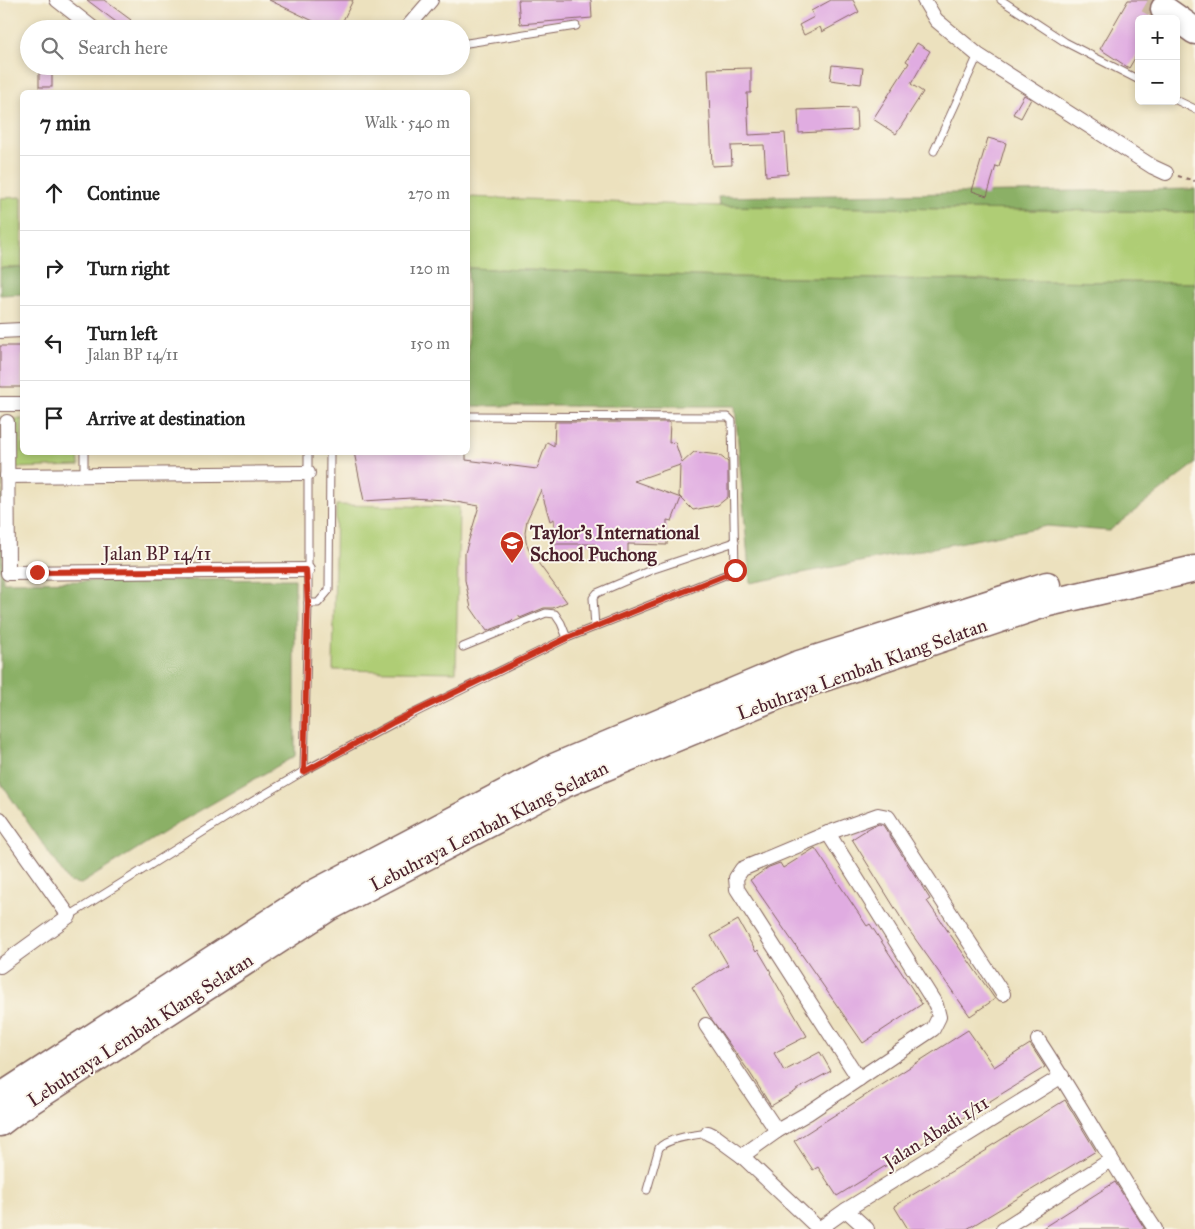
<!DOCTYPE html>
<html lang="en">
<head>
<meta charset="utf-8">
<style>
  :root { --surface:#fff; --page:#f2f2f2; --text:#222; --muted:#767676; --line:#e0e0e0 }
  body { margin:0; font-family:"IM FELL Great Primer",serif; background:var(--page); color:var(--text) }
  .controls { position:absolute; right:15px; top:15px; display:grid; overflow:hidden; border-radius:8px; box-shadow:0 2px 8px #0003 }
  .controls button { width:45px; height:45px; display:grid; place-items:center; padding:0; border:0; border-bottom:1px solid var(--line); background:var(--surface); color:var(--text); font:25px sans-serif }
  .stop { position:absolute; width:15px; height:15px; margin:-11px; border:4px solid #c8321e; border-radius:50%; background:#fff }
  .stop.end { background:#c8321e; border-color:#fff; box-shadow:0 1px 5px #0008 }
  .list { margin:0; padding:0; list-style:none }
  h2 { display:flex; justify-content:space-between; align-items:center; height:65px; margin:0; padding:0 20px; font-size:21px }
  h2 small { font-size:16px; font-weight:400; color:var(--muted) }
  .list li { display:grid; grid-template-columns:32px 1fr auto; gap:15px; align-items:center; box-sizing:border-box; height:75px; padding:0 20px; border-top:1px solid var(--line) }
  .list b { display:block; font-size:19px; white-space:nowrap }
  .list p { margin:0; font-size:16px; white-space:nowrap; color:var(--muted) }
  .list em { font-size:16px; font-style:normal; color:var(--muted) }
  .icon { flex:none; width:28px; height:28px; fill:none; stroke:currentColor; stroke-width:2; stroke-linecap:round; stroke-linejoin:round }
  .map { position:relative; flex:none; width:1195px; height:1229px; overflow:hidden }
  .search { position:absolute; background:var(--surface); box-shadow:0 2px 8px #0003; left:20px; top:20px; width:450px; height:55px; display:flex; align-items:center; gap:12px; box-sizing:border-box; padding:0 18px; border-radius:28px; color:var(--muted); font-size:19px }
  .panel { position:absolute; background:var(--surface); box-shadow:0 2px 8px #0003; left:20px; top:90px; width:450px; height:365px; border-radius:8px }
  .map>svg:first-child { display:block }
  .green { fill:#afcd74; stroke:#7c7650 }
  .forest { fill:#8bb066; stroke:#6a6848 }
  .building { fill:#e0ace1; fill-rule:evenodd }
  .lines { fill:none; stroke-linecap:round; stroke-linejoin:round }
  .motorway-tunnel { stroke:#ccbaa1; stroke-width:26; stroke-dasharray:26 13; stroke-linecap:butt }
  .service-casing { stroke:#83635e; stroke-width:9 }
  .minor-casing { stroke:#83635e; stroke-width:16 }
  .motorway-casing { stroke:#83635e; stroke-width:29 }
  .path { stroke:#83635e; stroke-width:2; stroke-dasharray:4 4; stroke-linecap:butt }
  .service { stroke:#fff; stroke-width:7 }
  .minor { stroke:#fff; stroke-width:14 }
  .motorway { stroke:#fff; stroke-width:26 }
  .route { stroke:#c8321e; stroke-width:6 }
  .labels { text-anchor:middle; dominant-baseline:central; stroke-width:4; stroke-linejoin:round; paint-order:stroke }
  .poi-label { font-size:19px; font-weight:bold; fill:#4a1f2b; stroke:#fbf7ec; text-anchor:start }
  .street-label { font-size:19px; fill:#4a1f2b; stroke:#fbf7ec }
</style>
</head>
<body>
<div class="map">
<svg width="1195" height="1229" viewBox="0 0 1195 1229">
  <rect width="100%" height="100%" fill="#fbf7ec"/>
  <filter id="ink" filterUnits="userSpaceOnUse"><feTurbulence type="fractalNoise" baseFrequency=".02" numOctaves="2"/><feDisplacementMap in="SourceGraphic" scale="10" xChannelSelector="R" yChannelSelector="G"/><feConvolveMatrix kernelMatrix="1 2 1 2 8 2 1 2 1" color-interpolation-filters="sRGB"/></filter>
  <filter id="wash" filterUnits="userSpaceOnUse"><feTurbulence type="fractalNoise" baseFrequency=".0096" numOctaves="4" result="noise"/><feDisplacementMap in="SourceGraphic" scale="20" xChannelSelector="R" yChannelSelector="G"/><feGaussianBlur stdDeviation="1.12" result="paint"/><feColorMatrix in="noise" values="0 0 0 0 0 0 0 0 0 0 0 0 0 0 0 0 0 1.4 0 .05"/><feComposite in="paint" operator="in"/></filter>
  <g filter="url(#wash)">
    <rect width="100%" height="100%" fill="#ece1be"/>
    <!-- green -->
    <g class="green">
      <polygon points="22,197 22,268 0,268 0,198"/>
      <polygon points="468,197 719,206 1195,212 1195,283 724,277 468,268"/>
      <polygon points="12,419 22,419 22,452 78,453 79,466 13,468"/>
      <polygon points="336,505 459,507 456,672 333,670"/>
    </g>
    <!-- forest -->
    <g class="forest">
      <polygon points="1195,189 1195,212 719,206 718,197"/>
      <polygon points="0,268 22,268 22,294 0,295"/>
      <polygon points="468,268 724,277 1195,283 1195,464 1109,531 1047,526 750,583 735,406 468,406"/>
      <polygon points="1,416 3,582 295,579 295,756 180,822 81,884 69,882 0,782 0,417"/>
    </g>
    <g id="blocks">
      <!-- building -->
      <g class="building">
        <polygon points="87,0 104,0 131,20 124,28"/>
        <polygon points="269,0 353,0 339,29 330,29"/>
        <polygon points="518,0 591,0 592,18 520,24"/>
        <polygon points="831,0 853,0 859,12 822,32 820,27 804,35 799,25 814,17 811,11"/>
        <polygon points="1128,0 1152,0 1149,8 1150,15 1153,19 1139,19 1139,51 1129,68 1100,49"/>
        <polygon points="917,43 930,51 911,84 923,92 896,134 873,119 909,63 906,61"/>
        <polygon points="832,65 863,68 861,84 830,80"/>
        <polygon points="751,68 751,93 747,93 749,135 785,133 788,174 766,176 764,145 731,146 732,165 712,166 708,69"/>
        <rect x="39" y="70" width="13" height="17"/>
        <polygon points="1024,95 1031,99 1021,118 1013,114"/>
        <polygon points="856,108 857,130 799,133 798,110"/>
        <polygon points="988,138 1006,143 999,167 996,166 987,196 972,191"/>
        <rect x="0" y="346" width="22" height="41"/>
        <path d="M555 422H670L669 443 675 442 682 463 694 452 719 455 728 462V497L718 505 693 510 681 498 672 521 667 520V545L628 544V557H595V544H555L554 519 550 521 541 490 527 520 525 532 526 542 530 552 567 602 553 608H544L520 618 518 615 511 622 487 631 471 608 465 580V553L479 506 445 500 411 498 364 501 354 452H466V460L537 469 547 442 554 446ZM680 465 679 496 681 498 634 481Z"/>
        <polygon points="879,824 883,825 930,899 927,901 995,999 970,1016 906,926 852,839 871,827"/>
        <polygon points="815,848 867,926 870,924 922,1004 863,1043 750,880 769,867 780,863 783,868"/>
        <polygon points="738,920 756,952 758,950 771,972 770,973 807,1036 774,1053 784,1071 820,1052 831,1071 796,1090 796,1091 771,1106 750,1073 710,1017 692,987 728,965 711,936"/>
        <polygon points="968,1030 994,1067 1030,1044 1045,1067 837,1196 818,1167 813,1170 794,1141"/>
        <polygon points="1065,1100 1096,1151 967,1229 908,1229 894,1206 987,1150 986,1149"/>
        <polygon points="1115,1182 1145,1229 1041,1229"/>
      </g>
    </g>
  </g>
  <g filter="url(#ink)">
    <use href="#blocks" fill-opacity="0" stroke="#83635e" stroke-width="1"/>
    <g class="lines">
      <!-- motorway-tunnel -->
      <polyline class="motorway-tunnel" points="1148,0 1164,9"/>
      <!-- service casing -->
      <g class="service-casing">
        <g id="service">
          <polyline points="1001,0 1065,42 1139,80"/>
          <polyline points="461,44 576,26"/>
          <polyline points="1176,100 1195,109"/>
          <polyline points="934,151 978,55"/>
          <polyline points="84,452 84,475"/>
          <polyline points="308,603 318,603 329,590 330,452"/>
          <polyline points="595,627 593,598 597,593 651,570 735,542"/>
          <polyline points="463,647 546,613 555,614 561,623 567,638"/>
          <polyline points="304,771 308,603 308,452"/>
          <polyline points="69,916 238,810 304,771 394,723 567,638 730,573 735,570 732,421 728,417 468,416"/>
          <path d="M647 1190 659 1148C667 1138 694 1135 708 1133"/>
        </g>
      </g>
      <!-- minor casing -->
      <g class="minor-casing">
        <g id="minor">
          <polyline points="57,0 94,29"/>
          <polyline points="924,0 936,20 978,55 1153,167 1166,173"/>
          <polyline points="406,29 431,0"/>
          <polyline points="0,331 22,330"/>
          <polyline points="0,404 22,404"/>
          <polyline points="7,422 8,573 307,570"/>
          <polyline points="7,476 308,473"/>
          <polyline points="0,819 69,916 0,966"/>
          <polyline points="706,1025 777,1131"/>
          <path d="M1038 1040C1079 1102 1114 1167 1155 1229"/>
          <polyline points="859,1079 737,889 736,878 742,869 828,833 878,815 888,817 1003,994"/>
          <polyline points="708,1133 716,1137 742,1156 819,1229"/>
          <polyline points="742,1156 777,1131 808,1113 933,1029 939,1017 936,1005 828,833"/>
          <polyline points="846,1210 867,1229"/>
          <polyline points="819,1229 846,1210 1062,1076"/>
          <polyline points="1003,1229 1111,1160"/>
        </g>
      </g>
      <!-- motorway casing -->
      <g class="motorway-casing">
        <g id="motorway">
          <polyline points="1164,9 1195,31"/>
          <polyline points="0,1097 316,892 556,766 796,665 1047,585"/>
          <polyline points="0,1123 17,1110 328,908 565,784 809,683 1048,603 1195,569"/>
        </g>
      </g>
      <!-- path -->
      <polyline class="path" points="1178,176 1195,181"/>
      <!-- service -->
      <use href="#service" class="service"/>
      <!-- minor -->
      <use href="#minor" class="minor"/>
      <!-- motorway -->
      <use href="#motorway" class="motorway"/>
    </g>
  </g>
  <g class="lines" filter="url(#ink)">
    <!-- route -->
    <polyline class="route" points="37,572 306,570 308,603 304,772 394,722 567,638 730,573 735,570"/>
  </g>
  <!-- icons -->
  <defs>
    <g id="school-pin" transform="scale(1.25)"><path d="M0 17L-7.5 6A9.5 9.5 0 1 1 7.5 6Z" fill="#c8321e" stroke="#fbf7ec"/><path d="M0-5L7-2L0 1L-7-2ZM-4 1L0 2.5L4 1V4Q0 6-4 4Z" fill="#fff"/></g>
  </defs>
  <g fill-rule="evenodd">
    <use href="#school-pin" x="512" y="543"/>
  </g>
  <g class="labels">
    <!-- poi labels -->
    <g class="poi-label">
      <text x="530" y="532">Taylor's International<tspan x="530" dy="22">School Puchong</tspan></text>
    </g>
    <!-- street labels -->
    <g class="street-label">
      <text x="157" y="553">Jalan BP 14/11</text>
      <text transform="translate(862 669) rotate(-20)">Lebuhraya Lembah Klang Selatan</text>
      <text transform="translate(489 826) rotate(-27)">Lebuhraya Lembah Klang Selatan</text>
      <text transform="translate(140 1030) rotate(-33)">Lebuhraya Lembah Klang Selatan</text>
      <text transform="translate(936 1132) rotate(-32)">Jalan Abadi 1/11</text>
    </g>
  </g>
</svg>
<div class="controls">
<button>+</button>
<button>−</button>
</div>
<div class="stop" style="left:735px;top:570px"></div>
<div class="stop end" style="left:37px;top:572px"></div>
<div class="search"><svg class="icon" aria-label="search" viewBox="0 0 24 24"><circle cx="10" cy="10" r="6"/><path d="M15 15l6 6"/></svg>Search here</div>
<section class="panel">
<h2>7 min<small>Walk · 540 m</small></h2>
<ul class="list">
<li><svg class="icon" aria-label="ahead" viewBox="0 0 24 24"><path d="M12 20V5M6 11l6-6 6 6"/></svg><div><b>Continue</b></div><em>270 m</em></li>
<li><svg class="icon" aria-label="right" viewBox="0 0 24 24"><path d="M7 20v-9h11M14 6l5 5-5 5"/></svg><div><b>Turn right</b></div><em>120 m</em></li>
<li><svg class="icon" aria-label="left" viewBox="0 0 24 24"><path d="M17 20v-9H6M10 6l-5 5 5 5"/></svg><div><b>Turn left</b><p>Jalan BP 14/11</p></div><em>150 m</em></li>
<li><svg class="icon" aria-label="arrive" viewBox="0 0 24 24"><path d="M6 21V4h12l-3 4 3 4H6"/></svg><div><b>Arrive at destination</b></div></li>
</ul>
</section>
</div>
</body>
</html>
